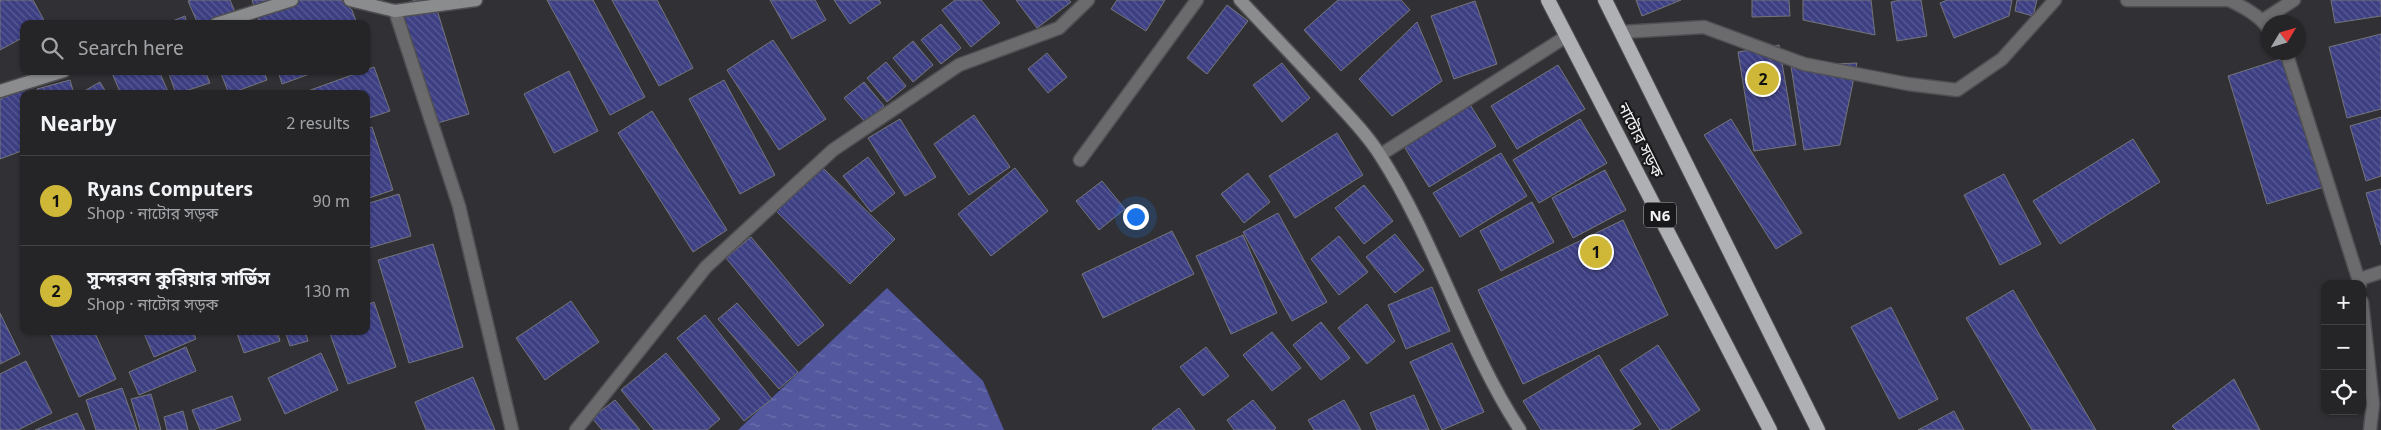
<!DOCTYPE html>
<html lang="en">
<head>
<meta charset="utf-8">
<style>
  :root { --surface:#252528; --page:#313134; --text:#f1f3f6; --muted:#a3a5a8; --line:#424245; --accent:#cfb837 }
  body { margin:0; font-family:"Noto Sans","Noto Sans Bengali",sans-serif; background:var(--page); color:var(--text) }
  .controls { position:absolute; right:15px; bottom:15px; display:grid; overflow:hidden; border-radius:10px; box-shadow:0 1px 4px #0004 }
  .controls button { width:45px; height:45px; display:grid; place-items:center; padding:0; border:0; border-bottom:1px solid var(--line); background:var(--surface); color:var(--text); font:25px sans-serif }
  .compass { position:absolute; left:2261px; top:15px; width:45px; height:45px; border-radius:50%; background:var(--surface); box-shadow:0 1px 4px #0004; rotate:52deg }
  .you { position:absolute; left:1135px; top:216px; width:18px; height:18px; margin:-12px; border:4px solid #fff; border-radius:50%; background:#1a73e8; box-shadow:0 0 0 8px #1a73e833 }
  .badge { display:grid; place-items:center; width:32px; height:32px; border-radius:50%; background:var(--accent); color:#111; font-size:16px; font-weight:700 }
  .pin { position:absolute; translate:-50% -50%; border:2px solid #fff; box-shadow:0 1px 5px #0006 }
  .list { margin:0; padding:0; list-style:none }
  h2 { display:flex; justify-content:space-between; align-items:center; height:65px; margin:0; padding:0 20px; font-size:21px }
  h2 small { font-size:16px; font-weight:400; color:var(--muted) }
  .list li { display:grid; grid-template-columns:32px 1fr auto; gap:15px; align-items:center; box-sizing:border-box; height:90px; padding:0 20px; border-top:1px solid var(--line) }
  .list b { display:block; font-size:19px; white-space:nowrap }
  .list p { margin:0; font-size:16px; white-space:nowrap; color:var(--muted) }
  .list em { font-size:16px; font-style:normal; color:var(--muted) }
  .icon { flex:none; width:28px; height:28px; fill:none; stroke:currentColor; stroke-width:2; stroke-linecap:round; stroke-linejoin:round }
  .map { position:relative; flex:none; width:2381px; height:430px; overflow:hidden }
  .search { position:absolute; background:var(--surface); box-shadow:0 1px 4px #0004; left:20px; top:20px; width:350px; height:55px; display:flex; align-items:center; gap:12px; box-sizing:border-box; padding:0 18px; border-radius:10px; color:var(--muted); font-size:19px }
  .panel { position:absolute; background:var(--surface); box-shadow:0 1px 4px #0004; left:20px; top:90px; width:350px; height:245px; border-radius:10px }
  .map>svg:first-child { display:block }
  .water { fill:url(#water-ripples) }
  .building { fill:url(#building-back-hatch); stroke:#747579 }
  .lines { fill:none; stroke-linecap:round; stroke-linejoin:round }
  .service-casing { stroke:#505054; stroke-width:15 }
  .minor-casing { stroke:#505054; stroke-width:15 }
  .tertiary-casing { stroke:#505054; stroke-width:15 }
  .secondary-casing { stroke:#505054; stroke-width:15 }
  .trunk-casing { stroke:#505054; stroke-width:16 }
  .service { stroke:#6b6b6d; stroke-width:12 }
  .minor { stroke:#6b6b6d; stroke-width:12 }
  .tertiary { stroke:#6b6b6d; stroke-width:12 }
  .secondary { stroke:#8b8c8e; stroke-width:12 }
  .trunk { stroke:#afb0b4; stroke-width:14 }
  .labels { text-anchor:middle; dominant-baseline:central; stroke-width:4.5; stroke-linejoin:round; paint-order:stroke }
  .shield { fill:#19191b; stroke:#b2b2b4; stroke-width:1 }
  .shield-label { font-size:15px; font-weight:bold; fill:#f3f4f6 }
  .street-label { font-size:16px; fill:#f3f4f6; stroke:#19191b }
</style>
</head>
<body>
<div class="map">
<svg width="2381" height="430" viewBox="0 0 2381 430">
  <defs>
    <pattern id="water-ripples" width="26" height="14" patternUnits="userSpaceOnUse" patternTransform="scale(1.25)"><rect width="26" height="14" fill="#53589e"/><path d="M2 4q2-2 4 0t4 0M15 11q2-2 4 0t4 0" fill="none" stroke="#6c71ac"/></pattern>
    <pattern id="building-back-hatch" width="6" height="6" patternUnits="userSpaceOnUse" patternTransform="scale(1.25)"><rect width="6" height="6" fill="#3d3f83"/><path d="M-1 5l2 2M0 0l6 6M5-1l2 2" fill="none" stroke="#5a5b95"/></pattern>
  </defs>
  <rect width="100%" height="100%" fill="#313135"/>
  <!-- water -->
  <polygon class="water" points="887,288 983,381 1004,430 738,430"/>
  <!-- building -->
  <g class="building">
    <polygon points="0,0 33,0 46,24 24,24 24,37 0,50"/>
    <polygon points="191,0 230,0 240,24 198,24 188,1"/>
    <polygon points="252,0 341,0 352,10 357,24 260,24"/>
    <polygon points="416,0 434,0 469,114 434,124 397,6"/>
    <polygon points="547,0 593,0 645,97 610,115"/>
    <polygon points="612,0 657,0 693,68 659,86"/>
    <polygon points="770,0 815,0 826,20 792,39"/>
    <polygon points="834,0 879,0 881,3 850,24"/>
    <polygon points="955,0 981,0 1000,23 971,47 942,10"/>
    <polygon points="1016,0 1069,0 1071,2 1037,28"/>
    <polygon points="1117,0 1165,0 1146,31 1111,9"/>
    <polygon points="1338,0 1401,0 1410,10 1341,71 1304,30"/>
    <polygon points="1636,0 1681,0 1642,16"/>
    <polygon points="1752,0 1789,0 1790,16 1752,17"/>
    <polygon points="1803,0 1871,0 1875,35 1803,20"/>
    <polygon points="1900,0 1921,0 1927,36 1897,41 1891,2"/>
    <polygon points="1947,0 2012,0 2009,16 1954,38 1940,3"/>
    <polygon points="2017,0 2037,0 2033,16 2015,11"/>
    <polygon points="2331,0 2381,0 2381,16 2335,23"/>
    <polygon points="1475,1 1497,64 1454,79 1431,16"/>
    <polygon points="1227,5 1248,21 1207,74 1187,58"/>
    <polygon points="185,16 187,24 165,24"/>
    <polygon points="1417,22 1442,81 1392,116 1359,79"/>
    <polygon points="941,24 961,48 941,64 921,40"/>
    <polygon points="2381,34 2381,109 2347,118 2329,47"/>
    <polygon points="773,40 826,119 779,150 727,70"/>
    <polygon points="913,41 933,65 913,82 893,58"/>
    <polygon points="1779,45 1796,145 1754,151 1738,52"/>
    <polygon points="1047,53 1067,77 1048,93 1028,69"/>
    <polygon points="2284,58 2324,187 2267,204 2228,76"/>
    <polygon points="886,62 906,86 887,102 867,78"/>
    <polygon points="1282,63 1310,98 1282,122 1253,85"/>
    <polygon points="1857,63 1840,145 1804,150 1791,66"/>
    <polygon points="1558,65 1585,109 1517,149 1491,106"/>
    <polygon points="374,67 390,111 366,119 366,94 306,94 305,92"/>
    <polygon points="111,71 159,71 169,94 121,94"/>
    <polygon points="168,71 205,71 210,83 176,94"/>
    <polygon points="220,71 264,71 267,80 229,94"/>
    <polygon points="278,71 318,71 282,84"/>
    <polygon points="569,71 598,131 554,153 524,94"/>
    <polygon points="70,80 74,94 39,94 37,89"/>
    <polygon points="724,80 775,175 740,194 689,99"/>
    <polygon points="100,82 107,94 79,94"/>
    <polygon points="864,82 884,106 865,122 844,98"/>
    <polygon points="28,88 30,94 24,94 24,150 0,159 0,99"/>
    <polygon points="1469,103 1496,146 1429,187 1402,143"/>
    <polygon points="652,111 727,230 693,252 618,133"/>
    <polygon points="974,115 1010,167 969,195 934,144"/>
    <polygon points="2381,117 2381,176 2366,181 2350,126"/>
    <polygon points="900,119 936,177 905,196 868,138"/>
    <polygon points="1580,119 1607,163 1539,203 1513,160"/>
    <polygon points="1731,119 1802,233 1776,249 1704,135"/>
    <polygon points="372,127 393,190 366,199 366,129"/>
    <polygon points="1337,133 1363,175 1295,218 1269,176"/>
    <polygon points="2133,139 2160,182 2060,244 2033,201"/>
    <polygon points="1501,153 1527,196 1460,237 1433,193"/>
    <polygon points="868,157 895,193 871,212 843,176"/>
    <polygon points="821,166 895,239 850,284 776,211"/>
    <polygon points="1015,168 1048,211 991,256 958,214"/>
    <polygon points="1605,170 1626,210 1573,238 1552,198"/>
    <polygon points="1248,173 1270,202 1244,223 1221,194"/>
    <polygon points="2004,174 2041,244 2000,265 1964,195"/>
    <polygon points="1102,181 1125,209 1099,230 1076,201"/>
    <polygon points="1364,185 1393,221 1364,244 1335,208"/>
    <polygon points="2381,189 2381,245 2366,193"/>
    <polygon points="399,194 411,236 366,249 366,204"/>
    <polygon points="1532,202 1554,242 1501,271 1480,231"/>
    <polygon points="1278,213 1327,302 1292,321 1243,232"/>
    <polygon points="1623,220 1668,315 1523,384 1478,290"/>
    <polygon points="1172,231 1194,274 1103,318 1082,274"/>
    <polygon points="1395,234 1424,270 1395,293 1366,257"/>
    <polygon points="1243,235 1277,313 1231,334 1196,256"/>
    <polygon points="1339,236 1368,272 1339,295 1311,259"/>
    <polygon points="751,237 824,325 798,346 726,258"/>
    <polygon points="433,244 463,347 409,363 378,260"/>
    <polygon points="1432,287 1450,331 1406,349 1388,305"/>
    <polygon points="2013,290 2096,430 2032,430 1966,318"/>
    <polygon points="571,301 599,342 545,380 516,338"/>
    <polygon points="374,302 396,367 348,384 329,331 366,331 366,305"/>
    <polygon points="737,303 798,372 779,389 718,319"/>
    <polygon points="1367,304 1395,341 1367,364 1338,328"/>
    <polygon points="1891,307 1938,399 1899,419 1851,327"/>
    <polygon points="0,313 20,354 0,364"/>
    <polygon points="705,315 772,399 744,421 677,338"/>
    <polygon points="1321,322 1350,358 1321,380 1293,345"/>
    <polygon points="49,331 94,331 116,379 79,397"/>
    <polygon points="143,331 193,331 196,339 154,357"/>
    <polygon points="236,331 277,331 280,341 244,353"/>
    <polygon points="285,331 305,331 308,341 290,346"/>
    <polygon points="1272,332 1301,368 1272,391 1243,355"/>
    <polygon points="1452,343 1484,412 1442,430 1410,362"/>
    <polygon points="1658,345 1700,410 1669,430 1660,430 1620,370"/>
    <polygon points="186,347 196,371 139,395 129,372"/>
    <polygon points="1206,347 1229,376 1203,396 1180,367"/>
    <polygon points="321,353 338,390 285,414 268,378"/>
    <polygon points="666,353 720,419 707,430 654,430 621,390"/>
    <polygon points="1599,355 1641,424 1631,430 1541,430 1523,401"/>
    <polygon points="26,361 52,413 18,430 0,430 0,374"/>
    <polygon points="473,377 495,430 426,430 415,402"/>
    <polygon points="2234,379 2260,430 2176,430 2172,426"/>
    <polygon points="122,388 137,430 96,430 86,400"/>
    <polygon points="151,394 161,430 140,430 131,399"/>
    <polygon points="1414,395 1429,430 1377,430 1370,413"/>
    <polygon points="232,396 241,420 213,430 200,430 192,410"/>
    <polygon points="615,400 640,430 602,430 592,418"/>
    <polygon points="1253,400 1276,428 1274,430 1234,430 1227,420"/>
    <polygon points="1344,400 1361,430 1314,430 1308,420"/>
    <polygon points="1179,408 1195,430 1153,430 1152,429"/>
    <polygon points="183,411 188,430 167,430 164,417"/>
    <polygon points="1954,411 1964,430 1918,430"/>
    <polygon points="77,413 85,430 35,430"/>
  </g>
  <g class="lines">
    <!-- service casing -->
    <g class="service-casing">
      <polyline id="service" points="1380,155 1567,36"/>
    </g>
    <!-- minor casing -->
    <g class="minor-casing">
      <g id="minor">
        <polyline points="395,11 459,206 512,430"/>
        <polyline points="2263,20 2294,0"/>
        <polyline points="1080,160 1197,0"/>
        <polyline points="2360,279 2381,272"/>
        <polyline points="576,430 706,267 833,150 959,65 1059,28 1088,0"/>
      </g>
    </g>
    <!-- tertiary casing -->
    <g class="tertiary-casing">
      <g id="tertiary">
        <polyline points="2127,0 2229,0"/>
        <path d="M2229 0C2243 7 2259 15 2268 28"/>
        <polyline points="1622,32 1704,27 1804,64 1908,84 1957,90 2002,59 2055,0"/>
        <polyline points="2286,52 2360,284"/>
        <polyline points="2362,302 2373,404 2370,430"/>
      </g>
    </g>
    <!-- secondary casing -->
    <g class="secondary-casing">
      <g id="secondary">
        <polyline points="350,0 395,11 476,0"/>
        <path d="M1240 0C1268 30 1296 59 1324 89 1343 110 1365 131 1380 155 1436 242 1464 344 1520 430"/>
        <polyline points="216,24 292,0"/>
        <polyline points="0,91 64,71"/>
      </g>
    </g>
    <!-- trunk casing -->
    <g class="trunk-casing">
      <g id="trunk">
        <polyline points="1548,0 1770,430"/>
        <polyline points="1605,0 1818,430"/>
      </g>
    </g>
    <!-- service -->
    <use href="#service" class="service"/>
    <!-- minor -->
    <use href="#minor" class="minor"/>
    <!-- tertiary -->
    <use href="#tertiary" class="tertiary"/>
    <!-- secondary -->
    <use href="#secondary" class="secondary"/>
    <!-- trunk -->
    <use href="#trunk" class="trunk"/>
  </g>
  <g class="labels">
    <!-- shield labels -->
    <rect class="shield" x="1644" y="202.5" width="32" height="25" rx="4"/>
    <g class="shield-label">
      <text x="1660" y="215">N6</text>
    </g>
    <!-- street labels -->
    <g class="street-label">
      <text transform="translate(1641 140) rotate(63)">নাটোর সড়ক</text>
    </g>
  </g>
</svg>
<div class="controls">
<button>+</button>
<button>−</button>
<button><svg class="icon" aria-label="locate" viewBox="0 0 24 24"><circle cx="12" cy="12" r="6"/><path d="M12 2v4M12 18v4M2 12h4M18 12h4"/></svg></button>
</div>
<svg class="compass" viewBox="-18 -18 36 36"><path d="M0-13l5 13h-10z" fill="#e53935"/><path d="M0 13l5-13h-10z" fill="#a3a5a8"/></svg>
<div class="you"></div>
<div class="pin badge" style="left:1596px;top:252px">1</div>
<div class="pin badge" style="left:1763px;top:79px">2</div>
<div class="search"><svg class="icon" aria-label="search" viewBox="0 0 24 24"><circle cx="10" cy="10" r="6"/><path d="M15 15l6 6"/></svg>Search here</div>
<section class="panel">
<h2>Nearby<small>2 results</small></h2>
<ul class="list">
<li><span class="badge">1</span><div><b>Ryans Computers</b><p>Shop · নাটোর সড়ক</p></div><em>90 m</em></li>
<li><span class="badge">2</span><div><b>সুন্দরবন কুরিয়ার সার্ভিস</b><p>Shop · নাটোর সড়ক</p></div><em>130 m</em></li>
</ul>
</section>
</div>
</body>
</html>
